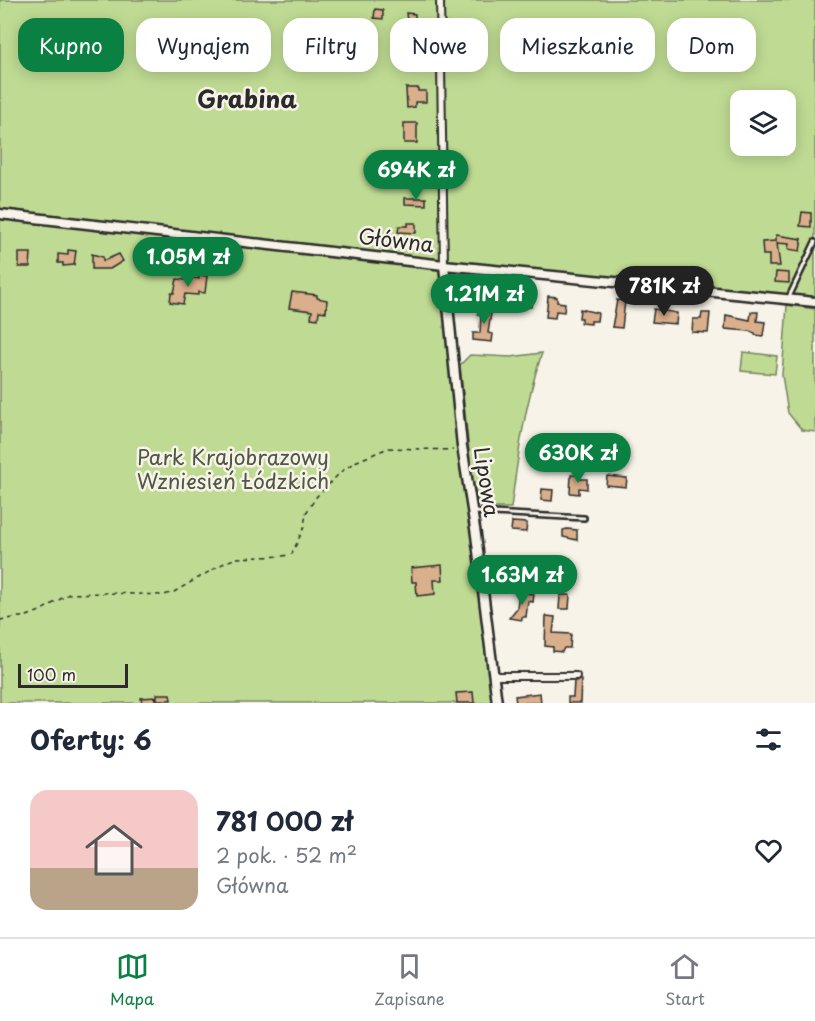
<!DOCTYPE html>
<html lang="pl">
<meta charset="utf-8">
<style>
:root{--surface:#fff;--page:#f2f2f3;--text:#1f2937;--muted:#747a83;--line:#e0e1e3;--accent:#0b8043}
body{margin:0;font-family:"Playpen Sans",sans-serif;background:var(--page);color:var(--text);height:100vh;display:flex;flex-direction:column;font-size:22px;white-space:nowrap}
*{box-sizing:border-box;margin:0}
p{font-size:20px;color:var(--muted)}
.icon{flex:none;width:33px;height:33px;fill:none;stroke:currentColor;stroke-width:2;stroke-linecap:round;stroke-linejoin:round}
.map{position:relative;height:703px;overflow:hidden}
.panel{display:flex;flex-direction:column;background:var(--surface);flex:1}
.panel>*{flex:none}
.guide{position:absolute;left:18px;top:18px;width:780px;height:54px;display:flex;gap:12px}
.tools{position:absolute;left:730px;top:90px;display:grid;gap:12px}
.tools a{display:grid;place-items:center;width:66px;height:66px;border-radius:12px;background:var(--surface);box-shadow:0 3px 15px #0003;font-size:30px}
.scale{position:absolute;left:18px;bottom:15px;width:110px;box-sizing:border-box;padding-left:6px;border:3px solid #2b2b2b;border-top:0;font-size:16px;line-height:21px;white-space:nowrap;color:#2b2b2b;-webkit-text-stroke:4px #f7f3e8;paint-order:stroke}
.price{position:absolute;translate:-50% -51px;padding:0 14px;border-radius:21px;background:var(--accent);color:#fff;font-size:20px;line-height:39px;filter:drop-shadow(0 2px 3px #0008)}
.price::after{content:'';position:absolute;left:50%;top:36px;width:18px;height:14px;margin-left:-9px;background:inherit;clip-path:polygon(0 0,100% 0,50% 100%)}
.price.selected{background:#222;color:#fff}
ul{padding:0;list-style:none}
li{display:flex;align-items:center;gap:18px;height:150px;padding:0 30px}
li+li{border-top:2px solid var(--line)}
li span{display:grid;place-items:center;flex:none;width:168px;height:120px;border-radius:18px;color:#555}
li>.icon{margin-inline-start:auto}
span .icon{width:72px;height:72px;fill:#fffc;stroke-width:1}
li b{font-size:26px}
h2{display:flex;justify-content:space-between;align-items:center;height:72px;padding:0 30px;font-size:26px}
.chip{padding:0 21px;border-radius:18px;background:var(--surface);box-shadow:0 3px 15px #0003;font-size:21px;line-height:54px}
.chip.selected{background:var(--accent);color:#fff}
.menu{display:flex;justify-content:space-around;align-items:center;height:84px;border-top:2px solid var(--line);background:var(--surface);font-size:16px;color:var(--muted)}
.menu a{display:grid;justify-items:center;gap:3px}
.menu .selected{color:var(--accent)}
.map>svg:first-child{display:block}
.green{fill:#bfdb93;stroke:#75835f;stroke-width:1.5;fill-rule:evenodd}
.building{fill:#daaf8b;stroke:#2b2b2b;stroke-width:1.5}
.lines{fill:none;stroke-linecap:round;stroke-linejoin:round}
.lane-casing{stroke:#2b2b2b;stroke-width:8}
.street-casing{stroke:#2b2b2b;stroke-width:10}
.secondary-casing{stroke:#2b2b2b;stroke-width:13}
.path{stroke:#2b2b2b;stroke-width:1.5;stroke-dasharray:4.5 4.5;stroke-linecap:butt}
.lane{stroke:#f7f3e8;stroke-width:3}
.street{stroke:#f7f3e8;stroke-width:6}
.secondary{stroke:#f7f3e8;stroke-width:8}
.labels{text-anchor:middle;stroke-width:5;stroke-linejoin:round;paint-order:stroke}
.street-label{font-size:21px;fill:#2b2b2b;stroke:#f7f3e8}
.park-label{font-size:21px;fill:#505745;stroke:#f7f3e8}
.quarter-label{font-size:24px;font-weight:bold;fill:#2b2b2b;stroke:#f7f3e8}
</style>
<div class="map">
<svg width="815" height="703" viewBox="0 0 815 703">
<rect width="100%" height="100%" fill="#f7f3e8"/>
<filter id="ink" filterUnits="userSpaceOnUse"><feTurbulence type="fractalNoise" baseFrequency=".0167" numOctaves="2"/><feDisplacementMap in="SourceGraphic" scale="12" xChannelSelector="R" yChannelSelector="G"/><feConvolveMatrix kernelMatrix="1 2 1 2 8 2 1 2 1" color-interpolation-filters="sRGB"/></filter>
<g filter="url(#ink)">
<g class="green">
<path d="M0,0H815V306L443,266L497,703H0ZM741,100H786V146H741Z"/>
<polygon points="787,305 815,309 815,432 802,430 788,413 782,375"/>
<polygon points="743,352 777,356 775,374 741,371"/>
<path d="M542,353C525,403 518,455 511,508H481L473,488L460,365L470,355L511,357Z"/>
</g>
<g class="building">
<polygon points="375,9 383,10 383,19 374,18"/>
<polygon points="406,13 415,14 415,20 418,20 417,30 408,29"/>
<polygon points="406,88 418,88 418,91 426,91 426,102 415,102 415,107 407,108"/>
<rect x="404" y="123" width="13" height="20"/>
<polygon points="405,154 428,154 428,163 418,163 418,166 405,166"/>
<polygon points="405,198 426,198 426,205 405,204"/>
<polygon points="802,212 811,213 811,227 800,226"/>
<polygon points="408,223 416,223 416,233 398,232 399,226 408,226"/>
<polygon points="776,235 802,239 800,251 788,249 789,244 777,243 780,266 769,266 769,255 763,255 762,242 776,241"/>
<polygon points="68,250 76,251 74,265 63,266 63,263 58,263 58,254 68,255"/>
<polygon points="19,253 31,253 30,267 19,267"/>
<polygon points="92,254 103,257 103,261 119,254 123,261 110,269 92,269"/>
<polygon points="776,272 789,273 789,283 775,282"/>
<polygon points="199,275 207,276 205,293 198,292 198,295 185,294 183,304 170,302 171,293 174,293 177,279 186,280 186,277 199,279"/>
<polygon points="521,291 533,295 531,307 514,306 514,304 506,303 507,292 516,293 521,293"/>
<polygon points="292,292 317,295 317,298 327,300 326,312 319,311 318,319 311,318 312,311 289,308"/>
<polygon points="548,296 557,297 557,302 565,303 564,312 556,311 555,318 546,317"/>
<polygon points="617,300 625,301 622,328 612,327"/>
<polygon points="478,306 492,307 488,333 493,334 492,342 473,340 473,333 480,333 481,314 478,314"/>
<polygon points="580,309 598,313 597,321 591,321 591,324 581,323 582,318 579,318"/>
<polygon points="654,309 677,313 676,324 652,322"/>
<polygon points="751,312 758,312 757,321 765,322 763,336 755,335 755,333 749,331 725,329 726,315 750,320"/>
<polygon points="702,313 710,313 708,333 692,332 693,319 701,319"/>
<polygon points="571,475 580,475 580,479 587,479 587,489 579,488 579,494 570,493"/>
<polygon points="607,476 627,478 626,487 606,485"/>
<polygon points="542,489 553,490 552,501 541,500"/>
<polygon points="512,522 527,523 526,532 511,531"/>
<polygon points="567,529 577,530 577,540 563,537 563,530"/>
<polygon points="533,564 543,565 541,584 531,583"/>
<polygon points="442,565 443,580 434,580 435,594 417,596 416,582 412,582 411,568"/>
<polygon points="519,592 534,594 533,602 528,601 526,617 522,617 522,620 509,618 517,608"/>
<polygon points="560,595 570,595 569,609 559,609"/>
<polygon points="546,616 555,617 553,633 571,634 570,648 564,648 562,652 553,651 553,647 545,646"/>
<polygon points="581,680 580,703 568,703 568,697 573,697 574,681"/>
<polygon points="473,692 474,703 457,703 456,693"/>
<polygon points="540,693 541,703 516,703 515,696"/>
<polygon points="157,694 170,694 171,700 157,700"/>
<polygon points="156,697 156,703 142,703 141,698"/>
</g>
<g class="lines">
<g class="lane-casing">
<g id="lane">
<polyline points="789,297 815,242"/>
<polyline points="474,512 584,518"/>
</g>
</g>
<g class="street-casing">
<g id="street">
<polyline points="440,0 444,265"/>
<polyline points="494,676 576,676"/>
</g>
</g>
<g class="secondary-casing">
<g id="secondary">
<polyline points="0,214 444,265 815,302"/>
<polyline points="444,265 462,446 476,535 497,703"/>
</g>
</g>
<polyline class="path" points="0,620 27,616 40,611 69,594 107,593 164,595 174,592 226,562 237,558 283,556 292,554 304,527 306,513 317,496 342,471 355,462 388,448 453,450"/>
<use href="#lane" class="lane"/>
<use href="#street" class="street"/>
<use href="#secondary" class="secondary"/>
</g>
</g>
<g class="labels">
<g class="street-label">
<text transform="translate(396 241) rotate(7)" y="7">Główna</text>
<text transform="translate(486 482) rotate(81)" y="7">Lipowa</text>
</g>
<g class="park-label">
<text x="233" y="465">Park Krajobrazowy<tspan x="233" dy="24">Wzniesień Łódzkich</tspan></text>
</g>
<g class="quarter-label">
<text x="247" y="108">Grabina</text>
</g>
</g>
</svg>
<div class="tools">
<a><svg class="icon" aria-label="layers" viewBox="0 0 24 24"><path d="M12 4l9 5-9 5-9-5zM3 14l9 5 9-5"/></svg></a>
</div>
<div class="scale">100 m</div>
<b class="price" style="left:416px;top:201px">694K zł</b>
<b class="price" style="left:188px;top:288px">1.05M zł</b>
<b class="price selected" style="left:664px;top:317px">781K zł</b>
<b class="price" style="left:484px;top:325px">1.21M zł</b>
<b class="price" style="left:578px;top:484px">630K zł</b>
<b class="price" style="left:522px;top:606px">1.63M zł</b>
<div class="guide">
<a class="chip selected">Kupno</a>
<a class="chip">Wynajem</a>
<a class="chip">Filtry</a>
<a class="chip">Nowe</a>
<a class="chip">Mieszkanie</a>
<a class="chip">Dom</a>
</div>
</div>
<section class="panel">
<h2>Oferty: 6<svg class="icon" aria-label="filters" viewBox="0 0 24 24"><path d="M4 7h16M4 17h16"/><circle cx="9" cy="7" r="2"/><circle cx="15" cy="17" r="2"/></svg></h2>
<ul>
<li><span style="background:linear-gradient(#f6c9c9 65%,#b9a48a 0)"><svg class="icon" aria-label="home" viewBox="0 0 24 24"><path d="M3 11l9-7 9 7M6 9v11h12V9"/></svg></span><div><b>781 000 zł</b><p>2 pok. · 52 m²</p><p>Główna</p></div><svg class="icon" aria-label="heart" viewBox="0 0 24 24"><path d="M12 20l-8-8c-3-5 5-10 8-4 3-6 11-1 8 4z"/></svg></li>
</ul>
</section>
<nav class="menu">
<a class="selected"><svg class="icon" aria-label="map" viewBox="0 0 24 24"><path d="M3 6l6-2 6 2 6-2v14l-6 2-6-2-6 2zM9 4v14M15 6v14"/></svg>Mapa</a>
<a><svg class="icon" aria-label="saved" viewBox="0 0 24 24"><path d="M7 4h10v16l-5-4-5 4z"/></svg>Zapisane</a>
<a><svg class="icon" aria-label="home" viewBox="0 0 24 24"><path d="M3 11l9-7 9 7M6 9v11h12V9"/></svg>Start</a>
</nav>
